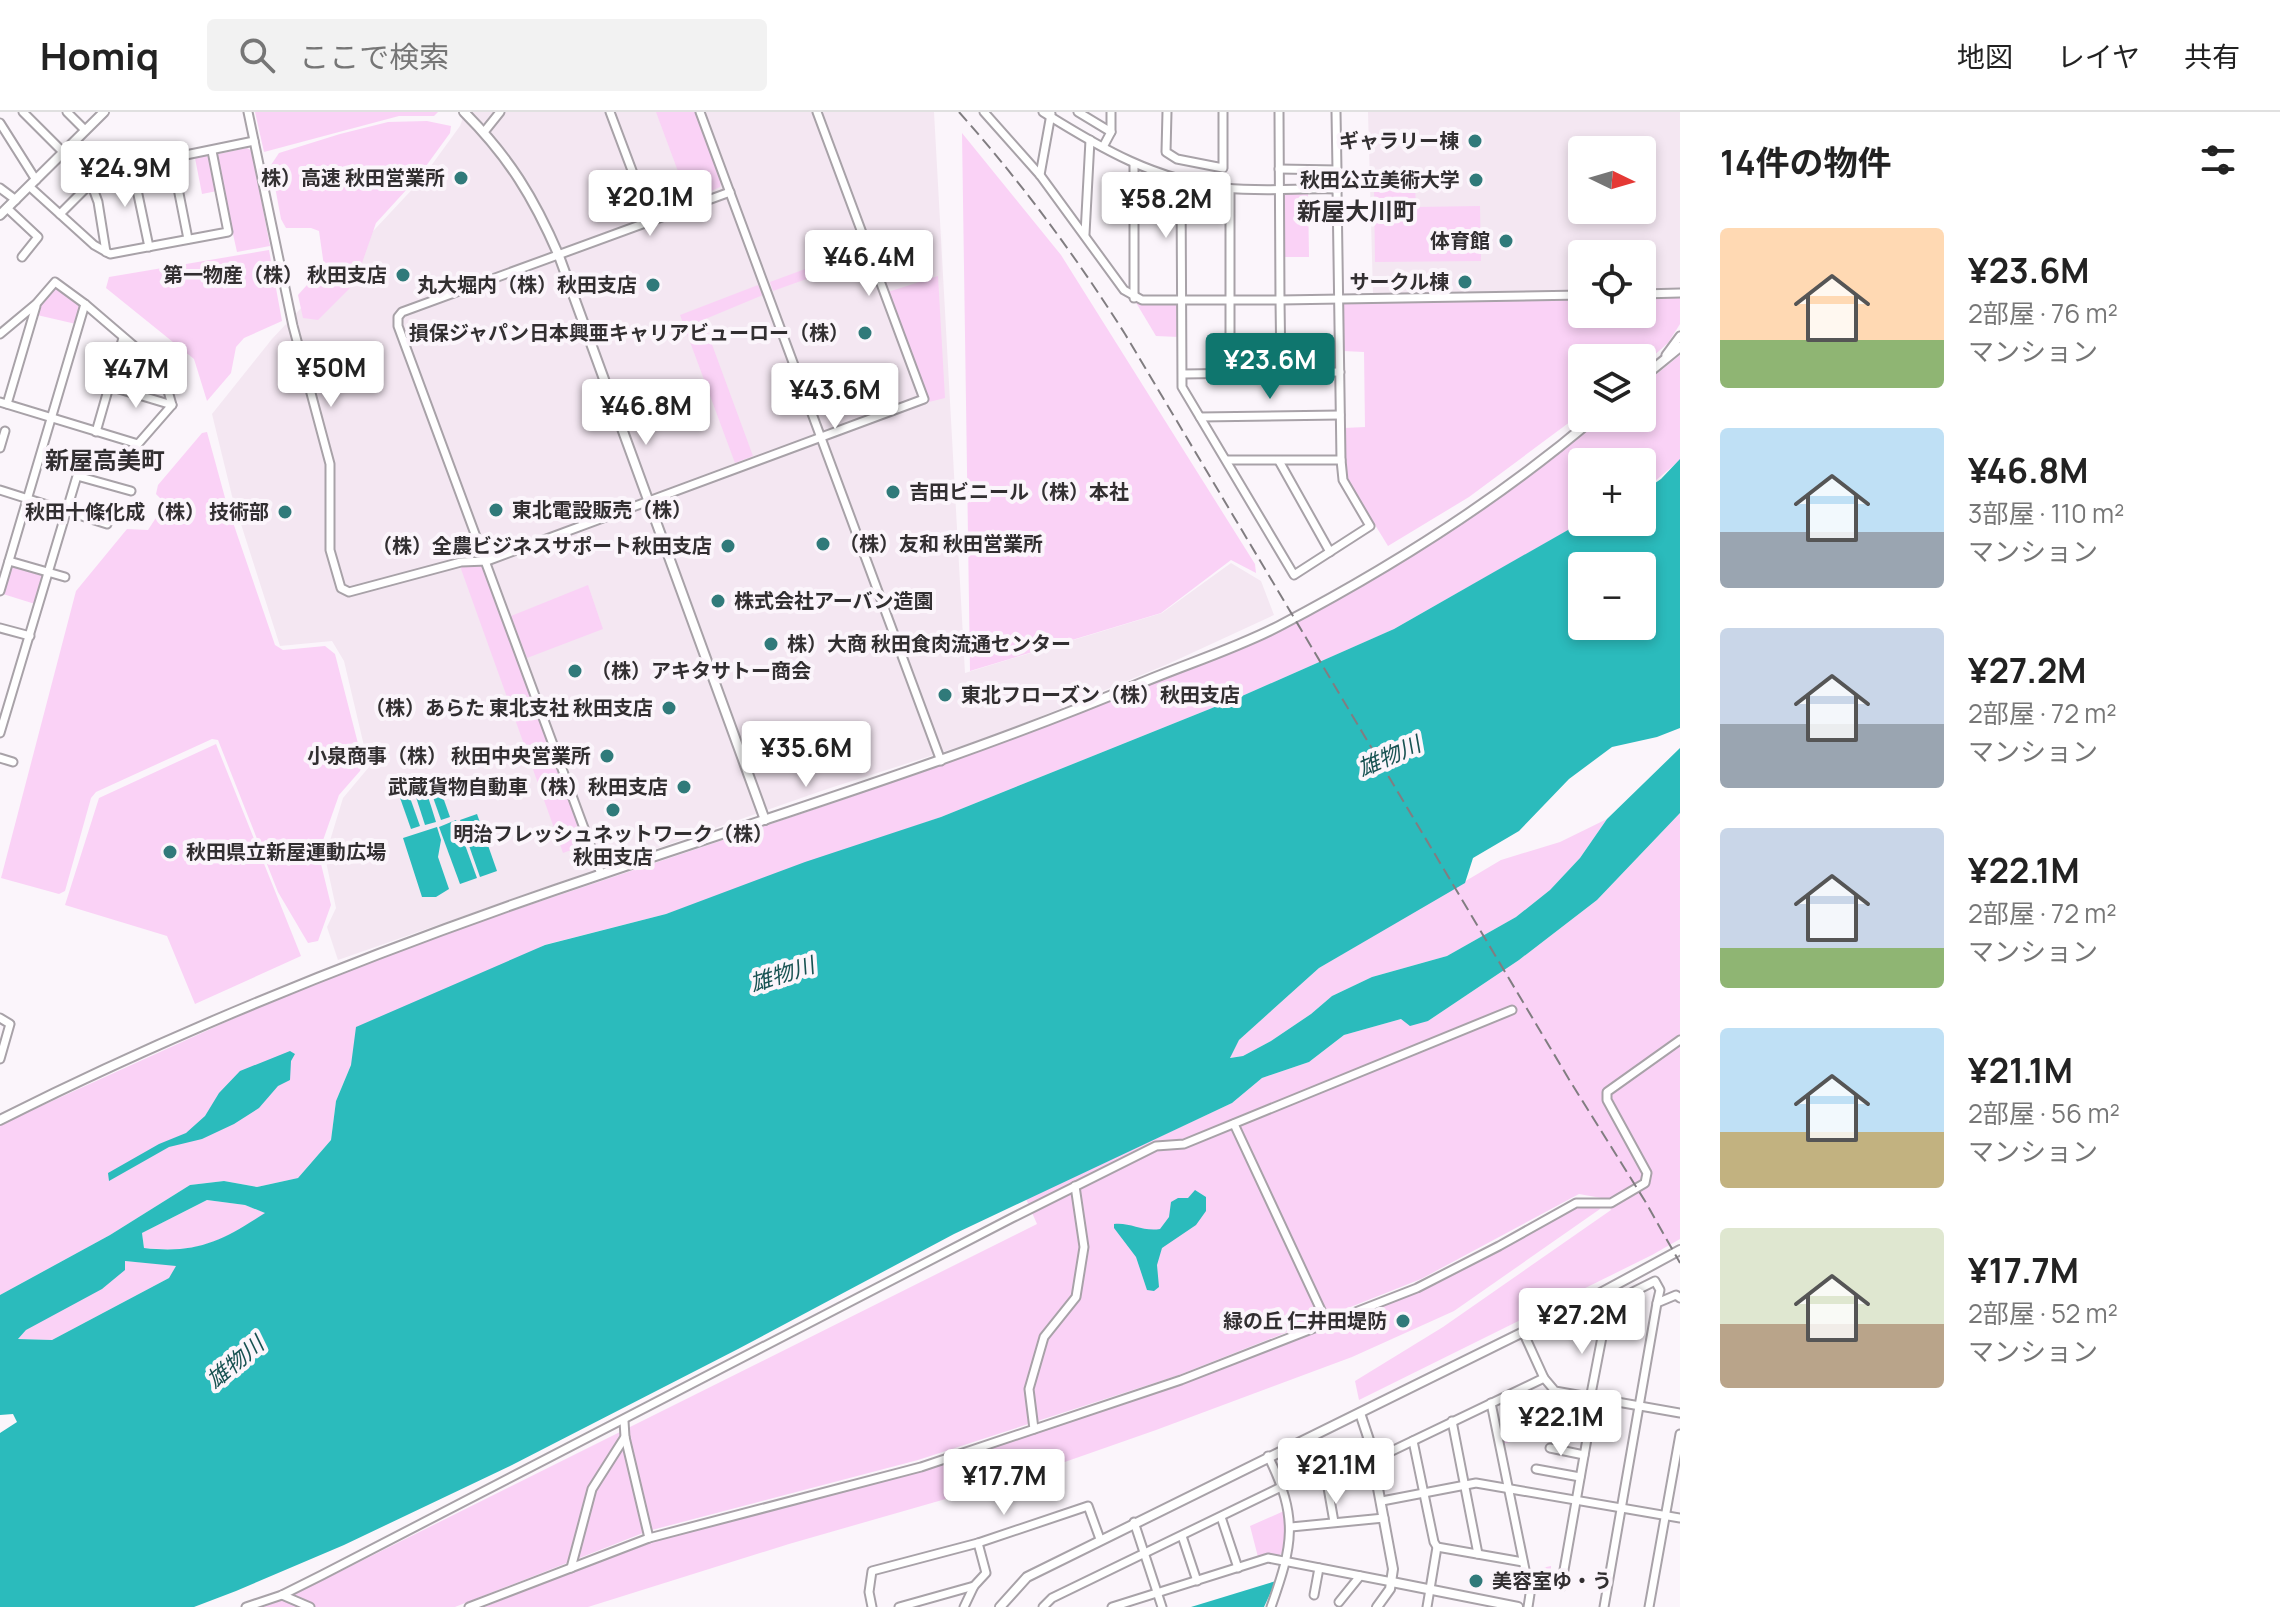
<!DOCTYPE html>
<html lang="ja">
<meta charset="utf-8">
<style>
:root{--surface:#fff;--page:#f2f2f2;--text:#222;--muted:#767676;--line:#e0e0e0;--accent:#0f766e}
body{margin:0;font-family:Manrope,"Noto Sans JP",sans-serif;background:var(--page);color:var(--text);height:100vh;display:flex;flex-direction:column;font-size:30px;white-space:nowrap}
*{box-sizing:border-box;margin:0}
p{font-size:26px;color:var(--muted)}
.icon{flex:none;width:44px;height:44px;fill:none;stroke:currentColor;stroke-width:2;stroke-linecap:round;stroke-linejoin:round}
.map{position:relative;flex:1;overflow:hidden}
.details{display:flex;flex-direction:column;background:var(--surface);width:600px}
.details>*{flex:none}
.needle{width:52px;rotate:95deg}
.controls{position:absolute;left:1568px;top:24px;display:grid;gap:16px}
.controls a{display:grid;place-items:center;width:88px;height:88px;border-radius:8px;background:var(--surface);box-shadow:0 4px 12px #0003;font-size:40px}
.price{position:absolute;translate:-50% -68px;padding:0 18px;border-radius:8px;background:#fff;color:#222;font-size:26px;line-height:52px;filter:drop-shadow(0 2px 4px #0008)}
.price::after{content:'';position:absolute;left:50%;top:48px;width:24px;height:18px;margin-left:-12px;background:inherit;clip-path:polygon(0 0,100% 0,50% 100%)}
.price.active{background:var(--accent);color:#fff}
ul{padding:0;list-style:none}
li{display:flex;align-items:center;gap:24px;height:200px;padding:0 40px}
li span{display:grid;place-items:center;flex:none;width:224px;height:160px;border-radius:8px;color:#555}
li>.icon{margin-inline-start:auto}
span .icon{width:96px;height:96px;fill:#fffc;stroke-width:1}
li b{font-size:34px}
h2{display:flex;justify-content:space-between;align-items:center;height:96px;padding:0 40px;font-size:34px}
header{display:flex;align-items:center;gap:48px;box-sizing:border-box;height:112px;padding:0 40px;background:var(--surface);border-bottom:2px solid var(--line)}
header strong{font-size:38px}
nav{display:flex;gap:44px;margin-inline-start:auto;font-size:28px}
.search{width:560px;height:72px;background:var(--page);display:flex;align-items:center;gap:20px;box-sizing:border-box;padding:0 28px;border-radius:8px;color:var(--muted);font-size:30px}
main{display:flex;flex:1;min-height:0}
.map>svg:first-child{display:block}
.built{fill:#f4e7f2;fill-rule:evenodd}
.green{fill:#fad2f6}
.water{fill:#2bbbbc;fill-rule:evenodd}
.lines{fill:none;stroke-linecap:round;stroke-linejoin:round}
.minor-casing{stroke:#a8a2a8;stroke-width:11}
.tertiary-casing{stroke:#a8a2a8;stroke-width:12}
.minor{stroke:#fff;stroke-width:7}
.tertiary{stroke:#fff;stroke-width:8}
.rail{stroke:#817d81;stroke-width:2;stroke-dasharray:12 6;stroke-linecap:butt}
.poi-dot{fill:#307a7a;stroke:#fbf5fb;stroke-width:3}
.labels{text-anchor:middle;stroke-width:8;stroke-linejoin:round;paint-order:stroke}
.poi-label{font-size:20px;font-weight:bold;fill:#322f31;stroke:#fbf5fb;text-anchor:end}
.water-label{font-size:22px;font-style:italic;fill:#185252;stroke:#fbf5fb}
.quarter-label{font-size:24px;font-weight:bold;fill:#322f31;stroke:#fbf5fb}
</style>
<header>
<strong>Homiq</strong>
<div class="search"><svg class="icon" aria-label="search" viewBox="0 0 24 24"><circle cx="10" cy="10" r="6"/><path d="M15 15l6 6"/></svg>ここで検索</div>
<nav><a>地図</a><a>レイヤ</a><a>共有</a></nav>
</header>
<main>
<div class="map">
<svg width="1680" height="1495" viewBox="0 0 1680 1495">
<rect width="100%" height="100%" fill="#fbf5fb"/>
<g class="built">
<polygon points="465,0 934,0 965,561 1162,501 1231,451 1261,469 1274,503 1168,552 996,623 827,677 338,848 327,815 336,796 325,745 343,686 369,655 344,549 332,529 280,534 232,384 212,302 272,227 420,69 460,14"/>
<path d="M1368,0H1680V178L1642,179V142H1582V179L1373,182ZM1582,38H1642V98H1582Z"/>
</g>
<g class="green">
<polygon points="255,0 438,0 434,4 399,4 264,40"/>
<polygon points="656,0 695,0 721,70 720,75 689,89"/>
<polygon points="427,9 451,14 450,21 418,65 376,111 355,171 318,208 303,206 298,183 324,154 319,119 311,116 286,116 281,107 271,53 279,41 340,22 388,10"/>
<polygon points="962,21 1061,143 1255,452 1256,461 1231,448 1161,501 970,559"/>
<polygon points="247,36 252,39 270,134 237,140 216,46 218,42"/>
<polygon points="207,44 210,47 217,79 202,82 195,46"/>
<polygon points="1374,74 1415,74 1416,95 1480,94 1481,149 1375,150"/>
<polygon points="1308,80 1309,145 1284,145 1283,81"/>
<polygon points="862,136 865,146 773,179 770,170"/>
<polygon points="269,138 282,209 244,226 236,235 231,261 207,289 194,247 106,176 109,165"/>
<polygon points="938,164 945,286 929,290 888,180"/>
<polygon points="758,173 763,183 703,208 753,344 735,351 680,203"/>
<polygon points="54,175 81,195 76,212 37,203 42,191"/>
<polygon points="1642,185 1680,185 1680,212 1668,231 1642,254 1642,246 1582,246 1582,301 1469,385 1388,434 1345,364 1344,316 1365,315 1364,240 1343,239 1344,190 1582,186 1582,202 1642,202"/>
<polygon points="1135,189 1177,190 1179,225 1156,224"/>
<polygon points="1680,243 1680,348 1642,380 1642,350 1582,350 1583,410 1392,518 1242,584 941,705 666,802 544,833 351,953 336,989 331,1028 298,1066 257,1075 224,1069 190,1073 110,1123 0,1183 0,1014 6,1010 283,884 473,812 842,688 1040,616 1281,516 1527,363 1602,306 1642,306 1642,274"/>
<polygon points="207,320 227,393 275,533 283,538 325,534 335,542 363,651 360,659 339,683 321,734 321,752 331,793 318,829 308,831 278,780 218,628 212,627 96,680 91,686 65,779 59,782 1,766 76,479 127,417 148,418 163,395 162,388 156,382 158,373 202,321"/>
<polygon points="482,451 585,733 563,741 461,457 461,452"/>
<polygon points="11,454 44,464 35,492 3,482"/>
<polygon points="588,473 603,517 527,546 511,504"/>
<polygon points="216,632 301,844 195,892 167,824 65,793 99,686"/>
<polygon points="1680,701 1680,1127 1652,1143 1359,1288 1355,1269 1443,1215 1611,1098 1607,1087 1579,1082 1421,1167 1179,1263 918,1348 648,1419 455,1495 262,1495 297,1481 1037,1112 1026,1087 1232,991 1262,966 1309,950 1344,923 1401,907 1428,909 1519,848 1597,788"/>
<polygon points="1607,707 1580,746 1550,778 1516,805 1447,844 1372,865 1332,884 1311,902 1271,929 1243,944 1229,946 1239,928 1319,856 1501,748 1560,730"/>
<path d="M207,1088L245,1093L266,1101C219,1130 201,1141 144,1136L142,1121Z"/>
<polygon points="1580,1093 1601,1094 1600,1097 1454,1199 1352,1245 1156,1318 1022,1365 789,1432 588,1495 484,1495 650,1428 923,1357 1170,1275 1415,1179"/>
<polygon points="124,1149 177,1153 169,1166 52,1228 18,1227 26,1218"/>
<polygon points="1539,1301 1532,1325 1502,1332 1500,1319"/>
<polygon points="1284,1399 1285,1422 1282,1441 1278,1444 1268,1442 1258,1445 1250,1414"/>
<polygon points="1551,1454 1551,1462 1560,1463 1559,1473 1531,1471 1528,1459"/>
</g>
<g class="water">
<path d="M1680,347V616L1657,625L1612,635L1569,667L1519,719L1473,746L1465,771L1319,856L1239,928L1230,946L1243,944L1271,929L1311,902L1332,884L1372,865L1447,844L1516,805L1550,778L1580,746L1607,707L1680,636V701L1597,788L1519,848L1428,909L1410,914L1401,907L1344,923L1309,950L1262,966L1232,991L954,1122L738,1237L512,1353L344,1433L236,1479L194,1495H0V1321L17,1310L13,1302L0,1303V1183L110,1123L190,1073L224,1069L257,1075L298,1066L331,1028L336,989L351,953L356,915L545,833L666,802L805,750L941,705L1242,584L1394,517L1582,410H1642V380L1661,367ZM1582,454H1642V514H1582ZM207,1088L245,1093L265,1101C222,1129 197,1142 144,1136L142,1121ZM125,1149L176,1154L169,1166L52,1228L18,1227L26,1218L102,1177L125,1158Z"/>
<polygon points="438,671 450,705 441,708 429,674"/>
<polygon points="425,675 436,710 425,713 414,679"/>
<polygon points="408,680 420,714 411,717 399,683"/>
<polygon points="477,702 497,759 480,765 460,708"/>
<polygon points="456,708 477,766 460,772 439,715"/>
<polygon points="437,715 441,728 438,745 449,777 436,785 422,785 403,726"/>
<polygon points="290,939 295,942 291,949 290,968 278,974 259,996 234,1012 202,1027 169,1035 109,1069 108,1061 159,1032 186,1021 205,1004 219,981 240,959"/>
<path d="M1195,1078L1206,1085V1099L1196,1113L1162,1136L1157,1153L1159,1175L1154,1179L1147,1178L1136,1145L1114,1116V1112C1130,1110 1143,1120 1160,1117L1169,1105L1171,1090L1178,1086H1188Z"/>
<polygon points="1276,1469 1264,1495 1191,1495"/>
</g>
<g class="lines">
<g class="minor-casing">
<g id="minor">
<polyline points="23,0 63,40"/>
<polyline points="67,0 85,18"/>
<polyline points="248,0 293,214 330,352 330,438 341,476 349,480 461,450 487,449 924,287 817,0"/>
<polyline points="610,0 651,109"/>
<polyline points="700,0 941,649"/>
<polyline points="984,0 1040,63 1124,178 1142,188 1280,188 1281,261"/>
<path d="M1043,0C1102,37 1155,68 1225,76C1262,80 1301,76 1337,77"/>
<polyline points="1078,0 1111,20"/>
<polyline points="1167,0 1166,40 1177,47 1223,56 1223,0"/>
<polyline points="1279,0 1280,188 1582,183"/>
<polyline points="0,11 36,68"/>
<polyline points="484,20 500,0"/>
<polyline points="1103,35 1111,20 1111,0"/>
<polyline points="172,46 188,127"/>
<polyline points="132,54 149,135"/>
<polyline points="1279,57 1337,58"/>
<polyline points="1040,63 1051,2"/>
<polyline points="1181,68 1182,275 1294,463 1370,414 1343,368 1341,348 1337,77 1333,67 1337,58 1336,0"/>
<polyline points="91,71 98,90 106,140"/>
<polyline points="30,75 94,133 110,142 228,120 212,39"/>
<polyline points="0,76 16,88"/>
<polyline points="1230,77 1230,262"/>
<polyline points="7,96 38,125 22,145"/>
<polyline points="60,102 91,71 132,54 254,29"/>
<polyline points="1085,122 1090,28"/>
<polyline points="1642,182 1680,181"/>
<polyline points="1134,186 1134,53"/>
<polyline points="0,222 36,192 55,170 85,192 162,258 172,293 138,332 0,290"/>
<polyline points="1666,243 1680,224"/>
<polyline points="1183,262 1340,260"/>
<polyline points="109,274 172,293"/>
<polyline points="7,292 36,194"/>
<polyline points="1200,305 1340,303"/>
<polyline points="96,320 123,226"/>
<polyline points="0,336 5,319"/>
<polyline points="1227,348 1341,348"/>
<polyline points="1279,349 1330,440"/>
<polyline points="0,378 107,412"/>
<polyline points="9,449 65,465"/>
<polyline points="0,479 85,192"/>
<polyline points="0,516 30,524"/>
<polyline points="0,621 77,364 131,379"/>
<polyline points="0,646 13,650"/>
<polyline points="601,762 398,214 398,205 402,200 730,80"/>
<polyline points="0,906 10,912 0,947"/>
<polyline points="1234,1012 1327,1211"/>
<polyline points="1583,1191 1587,1199 1593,1200 1655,1169 1660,1178 1657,1191"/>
<polyline points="1523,1220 1544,1266 1555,1279 1680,1301"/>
<polyline points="1590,1287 1602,1225 1608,1220"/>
<polyline points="1491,1291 1530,1482 1528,1495"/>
<polyline points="1564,1306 1568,1282"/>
<polyline points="1452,1309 1478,1442"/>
<polyline points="1034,1317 1029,1277 1044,1225 1076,1185 1084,1135 1075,1074"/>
<polyline points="625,1325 649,1426"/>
<polyline points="1413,1329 1434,1430 1437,1435 1427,1495"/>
<polyline points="1550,1336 1584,1343"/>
<path d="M1268,1344C1299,1406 1293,1433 1271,1495"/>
<polyline points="1373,1348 1544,1266"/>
<polyline points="1324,1353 1334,1410"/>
<polyline points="1536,1357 1580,1365"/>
<polyline points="1382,1389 1476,1371 1680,1406"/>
<polyline points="1221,1405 1238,1456"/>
<polyline points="1134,1410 1162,1495"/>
<polyline points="1291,1415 1384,1406"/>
<polyline points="1182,1424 1197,1469"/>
<polyline points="1437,1435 1523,1450"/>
<polyline points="571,1456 592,1377 625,1325 624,1309"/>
<polyline points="1561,1475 1594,1287"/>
<polyline points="282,1483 310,1495"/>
<polyline points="1314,1483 1319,1456"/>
<polyline points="1339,1490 1360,1464"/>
<polyline points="246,1495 282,1483 322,1463 1012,1106 1156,1034 1184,1032 1512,898"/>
<polyline points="469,1495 649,1426 921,1355 1181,1268 1417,1176 1499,1134 1576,1091 1611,1091 1645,1071 1647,1061 1607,988 1607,980 1680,928"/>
<polyline points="872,1495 869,1480 872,1459 978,1431 1088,1394 1100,1427"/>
<polyline points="899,1495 974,1474"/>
<polyline points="964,1495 974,1474 986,1461 978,1431"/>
<polyline points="1043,1495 1052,1486 1283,1374 1369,1328"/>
<polyline points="1112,1495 1268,1446 1392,1470"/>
<polyline points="1604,1495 1657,1191 1676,1183 1680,1186"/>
<polyline points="1649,1495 1680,1322"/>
</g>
</g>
<g class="tertiary-casing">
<g id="tertiary">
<path d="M464,0C509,45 534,86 559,144L765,708"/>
<polyline points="0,103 104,0"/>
<polyline points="1642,266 1680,235"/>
<path d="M0,1008C194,910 396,831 602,762C782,701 965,645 1141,571C1186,552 1235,537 1279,514C1390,456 1499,387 1594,306"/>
<polyline points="1360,1301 1369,1328 1393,1457 1390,1477 1377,1495"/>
<polyline points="1392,1470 1518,1495"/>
<polyline points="1000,1495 1027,1465 1582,1191 1680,1138"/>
</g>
</g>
<use href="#minor" class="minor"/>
<use href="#tertiary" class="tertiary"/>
<path class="rail" d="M959,0C1021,70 1075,143 1125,222L1570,969L1645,1089L1680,1151"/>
</g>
<g class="poi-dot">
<circle cx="1475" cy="29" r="8"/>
<circle cx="461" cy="66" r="8"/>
<circle cx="1476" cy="68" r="8"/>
<circle cx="1506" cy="129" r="8"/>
<circle cx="403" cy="163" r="8"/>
<circle cx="1465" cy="170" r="8"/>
<circle cx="653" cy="173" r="8"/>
<circle cx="865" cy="221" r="8"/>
<circle cx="893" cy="380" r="8"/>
<circle cx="496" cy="398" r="8"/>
<circle cx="285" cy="400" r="8"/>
<circle cx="823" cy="432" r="8"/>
<circle cx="728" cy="434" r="8"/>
<circle cx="718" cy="489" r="8"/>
<circle cx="771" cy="532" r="8"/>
<circle cx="575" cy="559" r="8"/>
<circle cx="945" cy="583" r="8"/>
<circle cx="669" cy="596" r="8"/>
<circle cx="607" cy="644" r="8"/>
<circle cx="684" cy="675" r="8"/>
<circle cx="613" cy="698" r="8"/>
<circle cx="170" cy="740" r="8"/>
<circle cx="1403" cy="1209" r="8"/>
<circle cx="1476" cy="1469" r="8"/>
</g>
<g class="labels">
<g class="poi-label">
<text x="1459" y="36">ギャラリー棟</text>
<text x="445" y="73">株）高速 秋田営業所</text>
<text x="1460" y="75">秋田公立美術大学</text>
<text x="1490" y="136">体育館</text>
<text x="387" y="170">第一物産（株） 秋田支店</text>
<text x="1449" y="177">サークル棟</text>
<text x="637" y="180">丸大堀内（株）秋田支店</text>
<text x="849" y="228">損保ジャパン日本興亜キャリアビューロー（株）</text>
<text x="909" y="387" text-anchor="start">吉田ビニール（株）本社</text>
<text x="512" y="405" text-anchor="start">東北電設販売（株）</text>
<text x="269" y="407">秋田十條化成（株） 技術部</text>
<text x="839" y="439" text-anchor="start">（株）友和 秋田営業所</text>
<text x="712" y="441">（株）全農ビジネスサポート秋田支店</text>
<text x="734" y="496" text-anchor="start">株式会社アーバン造園</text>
<text x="787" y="539" text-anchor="start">株）大商 秋田食肉流通センター</text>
<text x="591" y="566" text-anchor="start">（株）アキタサトー商会</text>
<text x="961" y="590" text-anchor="start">東北フローズン（株）秋田支店</text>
<text x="653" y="603">（株）あらた 東北支社 秋田支店</text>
<text x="591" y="651">小泉商事（株） 秋田中央営業所</text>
<text x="668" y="682">武蔵貨物自動車（株）秋田支店</text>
<text x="613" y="729" text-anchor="middle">明治フレッシュネットワーク（株）<tspan x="613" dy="23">秋田支店</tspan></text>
<text x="186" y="747" text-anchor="start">秋田県立新屋運動広場</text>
<text x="1387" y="1216">緑の丘 仁井田堤防</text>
<text x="1492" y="1476" text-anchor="start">美容室ゆ・う</text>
</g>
<g class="water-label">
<text transform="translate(1389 644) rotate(-24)" y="8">雄物川</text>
<text transform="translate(782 862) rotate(-18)" y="8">雄物川</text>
<text transform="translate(235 1250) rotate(-40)" y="8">雄物川</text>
</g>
<g class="quarter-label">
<text x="1357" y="108">新屋大川町</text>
<text x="105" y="357">新屋高美町</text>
</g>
</g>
</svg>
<div class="controls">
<a><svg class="needle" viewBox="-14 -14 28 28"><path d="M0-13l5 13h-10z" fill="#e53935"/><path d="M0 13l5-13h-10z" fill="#767676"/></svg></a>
<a><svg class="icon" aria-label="locate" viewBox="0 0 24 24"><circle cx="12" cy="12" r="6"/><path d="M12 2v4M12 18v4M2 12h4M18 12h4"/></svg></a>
<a><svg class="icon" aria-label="layers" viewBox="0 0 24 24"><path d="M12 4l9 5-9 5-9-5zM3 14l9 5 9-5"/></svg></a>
<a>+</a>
<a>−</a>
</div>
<b class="price" style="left:125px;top:97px">¥24.9M</b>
<b class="price" style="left:650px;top:126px">¥20.1M</b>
<b class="price" style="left:1166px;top:128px">¥58.2M</b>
<b class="price" style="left:869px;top:186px">¥46.4M</b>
<b class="price active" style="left:1270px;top:289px">¥23.6M</b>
<b class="price" style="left:331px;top:297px">¥50M</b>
<b class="price" style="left:136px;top:298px">¥47M</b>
<b class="price" style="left:835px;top:319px">¥43.6M</b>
<b class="price" style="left:646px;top:335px">¥46.8M</b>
<b class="price" style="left:806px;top:677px">¥35.6M</b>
<b class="price" style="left:1582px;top:1244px">¥27.2M</b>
<b class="price" style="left:1561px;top:1346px">¥22.1M</b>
<b class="price" style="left:1336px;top:1394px">¥21.1M</b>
<b class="price" style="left:1004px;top:1405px">¥17.7M</b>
</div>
<section class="details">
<h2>14件の物件<svg class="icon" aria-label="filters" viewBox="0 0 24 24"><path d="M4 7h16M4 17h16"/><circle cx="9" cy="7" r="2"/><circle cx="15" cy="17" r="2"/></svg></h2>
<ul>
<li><span style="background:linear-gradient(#ffd9b3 70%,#8fb573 0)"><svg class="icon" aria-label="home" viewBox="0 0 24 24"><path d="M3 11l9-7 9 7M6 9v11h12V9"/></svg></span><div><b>¥23.6M</b><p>2部屋 · 76 m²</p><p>マンション</p></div></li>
<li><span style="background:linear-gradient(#bfe0f5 65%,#9aa5b1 0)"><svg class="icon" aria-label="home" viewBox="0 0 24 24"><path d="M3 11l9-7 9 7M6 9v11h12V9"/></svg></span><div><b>¥46.8M</b><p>3部屋 · 110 m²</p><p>マンション</p></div></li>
<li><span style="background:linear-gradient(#c9d6e8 60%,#9aa5b1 0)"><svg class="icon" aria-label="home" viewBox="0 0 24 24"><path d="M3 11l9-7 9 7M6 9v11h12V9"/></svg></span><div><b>¥27.2M</b><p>2部屋 · 72 m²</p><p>マンション</p></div></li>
<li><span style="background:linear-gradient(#c9d6e8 75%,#8fb573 0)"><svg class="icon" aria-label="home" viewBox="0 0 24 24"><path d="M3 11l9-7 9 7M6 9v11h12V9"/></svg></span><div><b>¥22.1M</b><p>2部屋 · 72 m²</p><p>マンション</p></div></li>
<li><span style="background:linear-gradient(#bfe0f5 65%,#c2b280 0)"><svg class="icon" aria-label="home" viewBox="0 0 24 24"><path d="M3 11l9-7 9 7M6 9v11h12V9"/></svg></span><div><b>¥21.1M</b><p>2部屋 · 56 m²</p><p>マンション</p></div></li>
<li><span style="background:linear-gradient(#dfe7d0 60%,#b9a48a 0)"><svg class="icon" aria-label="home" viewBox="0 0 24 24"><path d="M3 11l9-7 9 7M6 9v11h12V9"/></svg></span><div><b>¥17.7M</b><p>2部屋 · 52 m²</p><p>マンション</p></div></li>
</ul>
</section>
</main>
